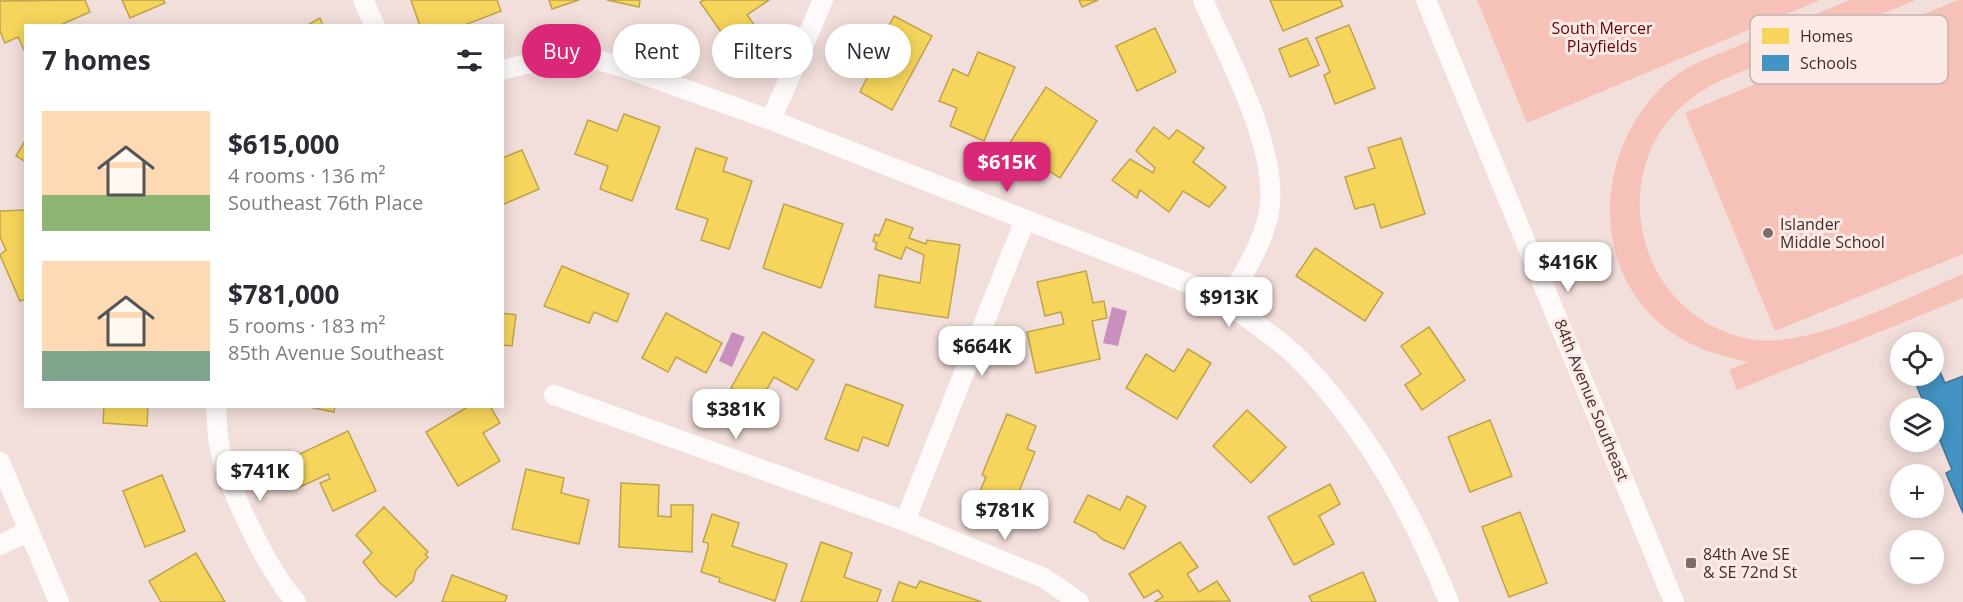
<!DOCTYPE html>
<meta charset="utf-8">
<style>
:root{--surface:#fff;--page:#f2f2f3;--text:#2b2b33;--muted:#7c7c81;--accent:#db2777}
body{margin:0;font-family:"Open Sans",sans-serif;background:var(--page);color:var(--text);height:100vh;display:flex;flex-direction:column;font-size:22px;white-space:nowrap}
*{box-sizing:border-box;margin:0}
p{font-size:20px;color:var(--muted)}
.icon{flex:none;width:33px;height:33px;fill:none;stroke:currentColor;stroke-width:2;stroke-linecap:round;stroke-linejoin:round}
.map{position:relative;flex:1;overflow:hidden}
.details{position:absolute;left:24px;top:24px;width:480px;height:384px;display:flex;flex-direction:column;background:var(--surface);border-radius:0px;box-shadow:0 3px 15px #0003}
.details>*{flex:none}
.top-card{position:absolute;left:522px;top:24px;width:570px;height:54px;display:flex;gap:12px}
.buttons{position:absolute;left:1890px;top:332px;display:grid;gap:12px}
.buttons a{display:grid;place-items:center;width:54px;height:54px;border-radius:50%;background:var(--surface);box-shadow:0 3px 15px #0003;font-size:30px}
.price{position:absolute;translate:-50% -51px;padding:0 14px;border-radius:12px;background:#fff;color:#222;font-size:20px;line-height:39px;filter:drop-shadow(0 2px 3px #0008)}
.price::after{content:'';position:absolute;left:50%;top:36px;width:18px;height:14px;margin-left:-9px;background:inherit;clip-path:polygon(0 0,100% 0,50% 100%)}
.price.active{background:var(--accent);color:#fff}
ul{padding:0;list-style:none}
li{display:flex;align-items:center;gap:18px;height:150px;padding:0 18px}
li span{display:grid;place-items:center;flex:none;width:168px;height:120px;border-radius:0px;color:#555}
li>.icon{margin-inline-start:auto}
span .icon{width:72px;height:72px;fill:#fffc;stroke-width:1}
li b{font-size:26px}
h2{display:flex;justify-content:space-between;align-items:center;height:72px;padding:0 18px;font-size:26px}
.chip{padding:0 21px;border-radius:27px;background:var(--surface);box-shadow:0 3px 15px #0003;font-size:21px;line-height:54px}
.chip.active{background:var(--accent);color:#fff}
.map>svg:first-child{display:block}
.green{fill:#f6c2b8}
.water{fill:#ca90bd}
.homes{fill:#f6d55c;stroke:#bfa34d;stroke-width:1.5}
.schools{fill:#4393c3;stroke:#427595;stroke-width:1.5}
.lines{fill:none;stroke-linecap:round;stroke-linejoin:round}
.minor{stroke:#fdfaf9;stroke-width:20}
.poi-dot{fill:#7e6c68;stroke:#fde9e6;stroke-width:2}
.labels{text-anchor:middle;stroke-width:6;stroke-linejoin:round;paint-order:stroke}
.park-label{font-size:16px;fill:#640300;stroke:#fde9e6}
.poi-label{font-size:16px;fill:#402e2b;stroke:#fde9e6;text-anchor:start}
.street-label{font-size:16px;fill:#402e2b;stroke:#fde9e6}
.key{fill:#fde9e6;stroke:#c4b1ae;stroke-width:1.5}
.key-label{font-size:16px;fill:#402e2b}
</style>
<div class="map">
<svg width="1963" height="602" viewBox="0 0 1963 602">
<rect width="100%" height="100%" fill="#f2deda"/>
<g class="green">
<polygon points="1477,0 1820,0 1527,123"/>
<path d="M1850,0H1916C1870,19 1824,38 1778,57C1749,69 1717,79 1692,98C1615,155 1626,276 1707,323C1722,331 1740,339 1758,340C1818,345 1906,298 1963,274V298L1737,390L1729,370L1748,362C1727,357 1706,352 1687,342C1589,289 1588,157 1664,85C1686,64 1717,55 1745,43C1780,29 1815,14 1850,0Z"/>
<polygon points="1958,0 1963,0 1963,254 1775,331 1685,113"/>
</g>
<g class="water">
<polygon points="1112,307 1127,311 1118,346 1103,343"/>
<polygon points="732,332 745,337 732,367 719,361"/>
</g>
<g class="homes">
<polygon points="85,0 90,12 58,26 26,26 26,54 18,37 5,43 0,31 0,1"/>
<polygon points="122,0 163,0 165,3 130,18"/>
<polygon points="411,0 497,0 501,11 462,26 420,26"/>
<polygon points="549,0 579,0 552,9"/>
<polygon points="607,0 640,0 639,7"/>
<polygon points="704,0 769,0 747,15 758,30 733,49 700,2"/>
<polygon points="1079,0 1098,0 1082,7"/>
<polygon points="1270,0 1340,0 1343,6 1283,31"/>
<polygon points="894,16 932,36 892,110 860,92 869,74 864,72"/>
<polygon points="320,18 323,26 306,26"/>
<polygon points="1349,25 1375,88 1335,104 1324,75 1330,72 1316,38"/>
<polygon points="1155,28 1176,72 1137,91 1116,46"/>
<polygon points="1307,38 1319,65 1290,77 1279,49"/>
<polygon points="978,52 1015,67 984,141 950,126 957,108 939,101 953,69 968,76"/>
<polygon points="1046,87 1097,121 1060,178 1009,144"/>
<polygon points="624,114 660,127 632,201 600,189 608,166 575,154 588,120 617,131"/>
<polygon points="1154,127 1169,139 1177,130 1204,148 1193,162 1226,187 1209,207 1183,191 1169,212 1140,190 1137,198 1112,180 1130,159 1153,173 1155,168 1136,151"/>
<polygon points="1401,138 1425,214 1381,228 1374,204 1355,209 1345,177 1375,168 1368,148"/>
<polygon points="26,139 26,162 16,156"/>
<polygon points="696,148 727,158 723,171 752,181 729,249 701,240 708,219 676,209"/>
<polygon points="522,150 539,189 502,205 502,158"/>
<polygon points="784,204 843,224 821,288 763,268"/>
<polygon points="26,210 26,299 20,301 0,255 6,250 0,237 0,211"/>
<polygon points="886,219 913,228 909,238 926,244 927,240 960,245 948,318 875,307 879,275 920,283 924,255 906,247 901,259 875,249 877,243 873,241 875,234 879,236"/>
<polygon points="1315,248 1383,293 1365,321 1296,276"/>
<polygon points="562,266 629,294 617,322 594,312 589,323 544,306"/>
<polygon points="1086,271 1093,303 1104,301 1107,318 1092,321 1100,359 1036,373 1027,332 1064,324 1061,312 1045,316 1037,282"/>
<polygon points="502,313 516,315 512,346 502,345"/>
<polygon points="666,313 722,343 706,373 676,357 668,372 642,358"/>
<polygon points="1429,327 1465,380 1422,410 1405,385 1421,374 1401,346"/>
<polygon points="763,332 814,360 797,390 774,377 759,403 731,388"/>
<polygon points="1188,349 1211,363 1177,419 1126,388 1146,354 1174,372"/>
<polygon points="846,384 903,405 888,446 863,437 858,451 825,439"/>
<polygon points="104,406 148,406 147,426 103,423"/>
<polygon points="304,406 335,406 334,412"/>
<polygon points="469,406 490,406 500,423 483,433 500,461 458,486 426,432"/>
<polygon points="1247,410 1286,447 1251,483 1213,446"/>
<polygon points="1007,414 1036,426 1027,449 1035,452 1014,504 980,491 986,477 982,475"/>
<polygon points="1490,420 1512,476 1470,492 1448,437"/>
<polygon points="348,431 376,491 333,511 320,483 330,479 328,474 300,487 287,460"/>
<polygon points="526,469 564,478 561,493 589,500 579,544 512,529"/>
<polygon points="162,475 185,531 145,547 123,491"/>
<polygon points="621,483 659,485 658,516 671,517 671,505 693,505 692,552 619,547"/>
<polygon points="1330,484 1340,504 1319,516 1334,544 1294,565 1268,517"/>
<polygon points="1088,495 1120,510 1127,496 1146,506 1124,549 1102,539 1096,533 1074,522"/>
<polygon points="384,507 428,552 425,554 428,557 416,570 413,581 396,597 380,583 363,562 372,553 356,535"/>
<polygon points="1520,512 1547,583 1509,597 1482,527"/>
<polygon points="712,514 739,523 732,546 787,564 775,601 719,582 720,578 701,572 708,548 708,543 703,542"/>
<polygon points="821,542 852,553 844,577 881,590 877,602 801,602"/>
<polygon points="1180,542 1198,567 1187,574 1199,592 1217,581 1230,601 1154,602 1163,597 1158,590 1144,598 1129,574"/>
<polygon points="196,553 225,602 161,602 149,581"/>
<polygon points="1363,572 1376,602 1312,602 1309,596"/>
<polygon points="452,575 507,596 505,602 442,602"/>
<polygon points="920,581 982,602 892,602 899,582 916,588"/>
</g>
<polygon class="schools" points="1934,358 1945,383 1963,376 1963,513 1946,473 1952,470 1934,426 1934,408 1926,408 1912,375 1934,375"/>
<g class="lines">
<g class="minor">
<polyline points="363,0 375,26"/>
<path d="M1203,0C1228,58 1285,158 1267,221C1259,250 1242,276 1227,303C1252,322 1281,340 1302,362C1369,432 1413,514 1449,602"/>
<polyline points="1426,0 1674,602"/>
<polyline points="502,70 556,57 590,58 620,66 771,120 823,0"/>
<polyline points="771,120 1185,282 1227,303"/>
<polyline points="554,395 905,521 1044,578 1079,602"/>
<path d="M216,406C217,419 217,432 219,444C226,485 268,571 296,602"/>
<polyline points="0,462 59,602"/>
<polyline points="905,521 1025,220"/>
<polyline points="0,545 29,531"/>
</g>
</g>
<g class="poi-dot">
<circle cx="1768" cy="233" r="6"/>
<rect x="1685" y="557" width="12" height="12" rx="3"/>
</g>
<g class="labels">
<g class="park-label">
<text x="1602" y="34">South Mercer<tspan x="1602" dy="18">Playfields</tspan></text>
</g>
<g class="poi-label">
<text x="1780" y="230">Islander<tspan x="1780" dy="18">Middle School</tspan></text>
<text x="1703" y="560">84th Ave SE<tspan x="1703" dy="18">&amp; SE 72nd St</tspan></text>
</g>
<g class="street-label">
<text transform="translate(1592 400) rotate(68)" y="6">84th Avenue Southeast</text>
</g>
</g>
<rect x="1750" y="15" width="198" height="69" rx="9" class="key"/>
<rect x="1762" y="28" width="27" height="16" fill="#f6d55c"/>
<rect x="1762" y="55" width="27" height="16" fill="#4393c3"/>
<g class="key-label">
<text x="1800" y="42">Homes</text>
<text x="1800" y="69">Schools</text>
</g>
</svg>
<div class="buttons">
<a><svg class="icon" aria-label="locate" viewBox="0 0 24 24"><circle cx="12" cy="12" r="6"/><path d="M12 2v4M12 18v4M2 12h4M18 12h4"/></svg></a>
<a><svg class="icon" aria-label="layers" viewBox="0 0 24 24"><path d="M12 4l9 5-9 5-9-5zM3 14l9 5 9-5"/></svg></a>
<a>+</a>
<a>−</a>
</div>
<b class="price active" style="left:1007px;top:193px">$615K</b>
<b class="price" style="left:1568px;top:293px">$416K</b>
<b class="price" style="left:1229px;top:328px">$913K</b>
<b class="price" style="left:982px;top:377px">$664K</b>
<b class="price" style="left:736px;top:440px">$381K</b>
<b class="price" style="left:260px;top:502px">$741K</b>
<b class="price" style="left:1005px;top:541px">$781K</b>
<div class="top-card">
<a class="chip active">Buy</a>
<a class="chip">Rent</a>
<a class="chip">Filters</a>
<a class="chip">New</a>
</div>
<section class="details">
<h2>7 homes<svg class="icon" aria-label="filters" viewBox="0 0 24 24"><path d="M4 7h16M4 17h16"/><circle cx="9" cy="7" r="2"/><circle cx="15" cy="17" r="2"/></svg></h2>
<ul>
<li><span style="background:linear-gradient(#ffd9b3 70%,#8fb573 0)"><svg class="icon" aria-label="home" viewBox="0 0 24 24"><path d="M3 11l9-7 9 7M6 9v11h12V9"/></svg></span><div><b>$615,000</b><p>4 rooms · 136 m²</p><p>Southeast 76th Place</p></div></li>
<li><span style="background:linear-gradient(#ffd9b3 75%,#7fa58c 0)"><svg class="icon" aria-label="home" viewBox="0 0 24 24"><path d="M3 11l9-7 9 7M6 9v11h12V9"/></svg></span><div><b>$781,000</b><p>5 rooms · 183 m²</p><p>85th Avenue Southeast</p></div></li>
</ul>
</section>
</div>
